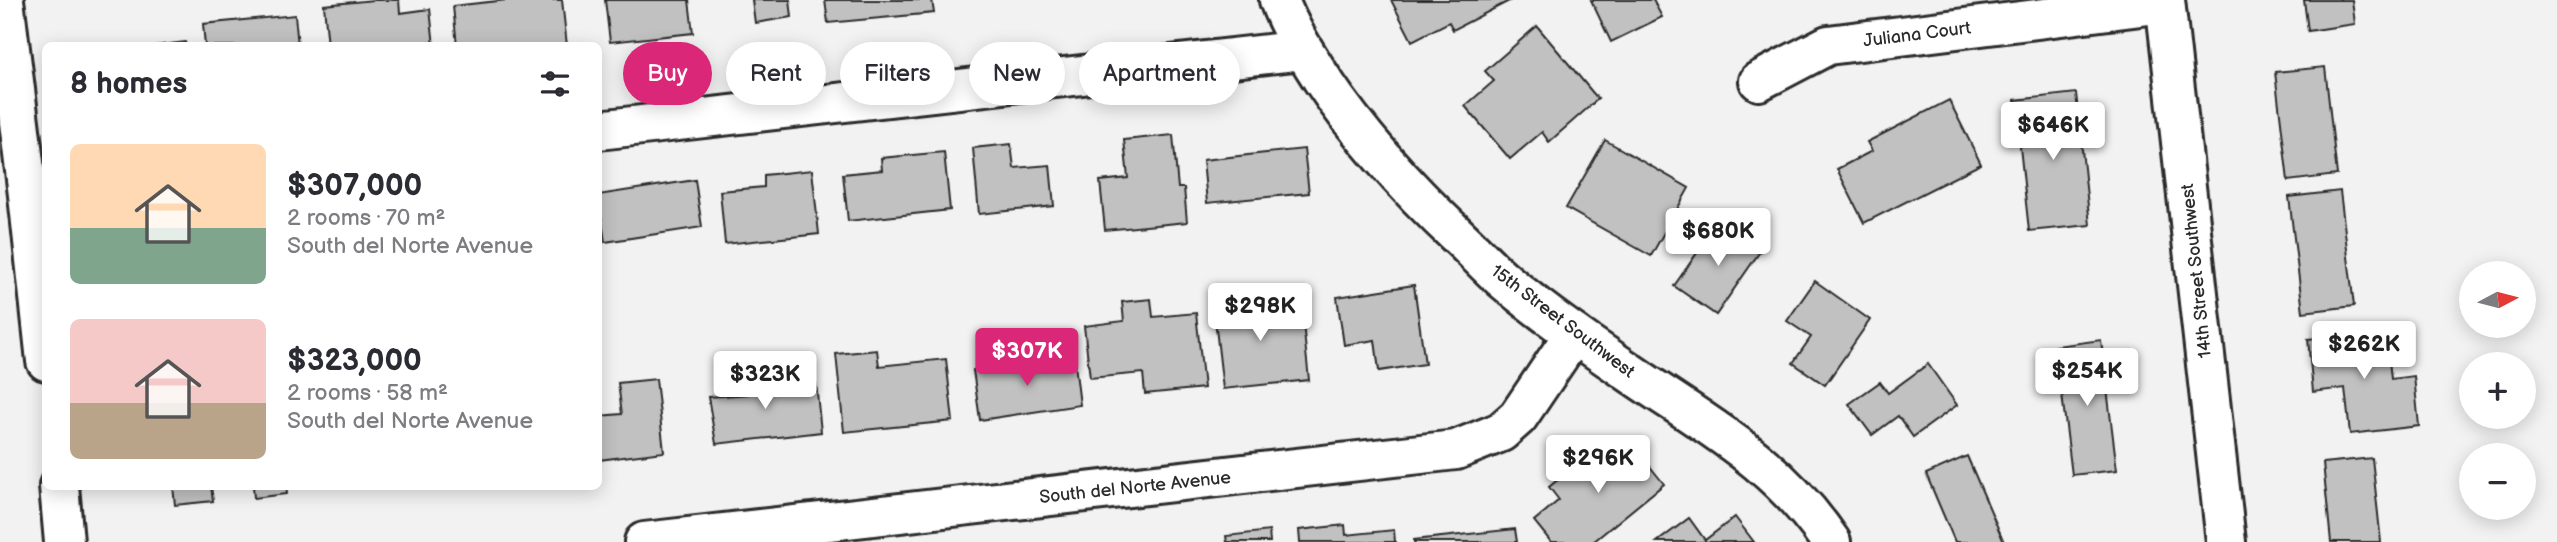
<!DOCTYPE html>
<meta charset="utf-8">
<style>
:root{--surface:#fff;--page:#f7f7f7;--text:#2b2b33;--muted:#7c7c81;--accent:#db2777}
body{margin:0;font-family:"Balsamiq Sans",sans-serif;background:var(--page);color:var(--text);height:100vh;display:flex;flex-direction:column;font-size:26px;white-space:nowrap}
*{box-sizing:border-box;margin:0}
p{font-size:23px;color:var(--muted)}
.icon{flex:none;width:38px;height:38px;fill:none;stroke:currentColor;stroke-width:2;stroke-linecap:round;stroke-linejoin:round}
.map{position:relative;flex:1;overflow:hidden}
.sheet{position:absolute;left:42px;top:42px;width:560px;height:448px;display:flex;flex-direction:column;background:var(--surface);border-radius:10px;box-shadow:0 4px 18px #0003}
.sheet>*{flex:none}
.banner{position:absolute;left:623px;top:42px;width:665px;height:63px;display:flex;gap:14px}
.needle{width:46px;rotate:83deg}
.controls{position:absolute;left:2459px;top:261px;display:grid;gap:14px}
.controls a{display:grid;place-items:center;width:77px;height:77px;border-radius:50%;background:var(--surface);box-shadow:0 4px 18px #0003;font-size:35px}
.price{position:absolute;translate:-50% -60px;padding:0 16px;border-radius:7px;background:#fff;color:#222;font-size:23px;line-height:46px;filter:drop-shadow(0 2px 4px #0008)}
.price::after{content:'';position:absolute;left:50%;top:42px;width:21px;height:16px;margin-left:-10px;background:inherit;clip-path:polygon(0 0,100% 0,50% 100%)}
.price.active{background:var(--accent);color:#fff}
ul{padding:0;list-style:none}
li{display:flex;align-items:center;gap:21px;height:175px;padding:0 28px}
li span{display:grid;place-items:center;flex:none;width:196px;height:140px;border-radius:10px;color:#555}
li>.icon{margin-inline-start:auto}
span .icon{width:84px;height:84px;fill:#fffc;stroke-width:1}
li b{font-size:30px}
h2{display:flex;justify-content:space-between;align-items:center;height:84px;padding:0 28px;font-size:30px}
.pill{padding:0 24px;border-radius:32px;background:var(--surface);box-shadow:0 4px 18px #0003;font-size:24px;line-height:63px}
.pill.active{background:var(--accent);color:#fff}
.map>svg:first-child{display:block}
.building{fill:#c1c1c1;stroke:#2b2b2b;stroke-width:2}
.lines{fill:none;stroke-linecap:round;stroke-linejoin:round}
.minor-casing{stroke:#2b2b2b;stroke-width:44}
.major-casing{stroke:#2b2b2b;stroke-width:44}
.minor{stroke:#fff;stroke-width:38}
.major{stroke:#fff;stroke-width:38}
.labels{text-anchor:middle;stroke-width:5;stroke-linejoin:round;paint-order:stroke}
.street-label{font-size:18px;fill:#2b2b2b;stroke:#fff}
</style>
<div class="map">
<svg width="2557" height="542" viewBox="0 0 2557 542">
<rect width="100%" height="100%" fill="#f2f2f2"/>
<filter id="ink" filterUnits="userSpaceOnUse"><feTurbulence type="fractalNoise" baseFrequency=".0143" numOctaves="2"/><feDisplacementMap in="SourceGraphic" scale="14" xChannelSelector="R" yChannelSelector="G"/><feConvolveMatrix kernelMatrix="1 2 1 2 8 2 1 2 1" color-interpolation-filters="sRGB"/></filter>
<g filter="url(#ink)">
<g class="building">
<polygon points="374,0 399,0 400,13 430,9 434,46 328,46 324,5"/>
<polygon points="507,0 562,0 567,46 457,46 453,6"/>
<polygon points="605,0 689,0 693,33 610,42"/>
<polygon points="752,0 790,0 792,17 755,23"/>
<polygon points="825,0 932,0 934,13 828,23"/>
<polygon points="1391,0 1511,0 1453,30 1449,22 1412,41"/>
<polygon points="1591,0 1653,0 1662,17 1611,42"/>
<polygon points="2304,0 2352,0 2355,24 2308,31"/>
<polygon points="295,15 298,46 205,46 203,24"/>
<polygon points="1537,26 1598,99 1549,142 1542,132 1510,159 1465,106 1494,81 1485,71"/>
<polygon points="185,42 186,46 154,46"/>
<polygon points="2325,67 2337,175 2288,181 2275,72"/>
<polygon points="2076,93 2090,225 2029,231 2015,100"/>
<polygon points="1949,100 1981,164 1864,223 1837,169 1872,151 1867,142"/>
<polygon points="1173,135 1178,188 1184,188 1187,222 1105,230 1100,181 1128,178 1124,140"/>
<polygon points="1605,140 1689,188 1651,256 1566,208"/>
<polygon points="1011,144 1014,168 1050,165 1054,206 979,214 973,148"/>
<polygon points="1304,149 1309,193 1207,203 1203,160"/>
<polygon points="944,152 950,210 848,221 843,174 882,170 881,158"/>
<polygon points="812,170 819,234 725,244 720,191 764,187 764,175"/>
<polygon points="695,180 702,227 605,242 598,195"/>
<polygon points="2340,191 2354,306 2303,312 2289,197"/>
<polygon points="1720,220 1761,250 1716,315 1674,286"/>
<polygon points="1815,281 1870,320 1825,385 1793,363 1811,337 1787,321"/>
<polygon points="1414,285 1425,364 1379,371 1375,340 1344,345 1337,297"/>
<polygon points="1271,295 1273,307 1301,304 1309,380 1223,389 1213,302"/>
<polygon points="1151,299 1153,317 1196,313 1204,388 1145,394 1143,373 1090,378 1084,326 1124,321 1122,302"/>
<polygon points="2386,331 2391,379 2414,376 2419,426 2350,434 2345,388 2313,392 2308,339"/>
<polygon points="2101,340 2117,470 2072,475 2056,346"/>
<polygon points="877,350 879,366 946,359 953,421 844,432 836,354"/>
<polygon points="1074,356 1080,405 980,420 973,370"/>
<polygon points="1928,364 1957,405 1913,437 1898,416 1872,435 1849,404 1880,382 1888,393"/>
<polygon points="766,367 768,388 816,383 821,432 716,444 708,397 749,394 746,369"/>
<polygon points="656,379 664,452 598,460 598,416 622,414 618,383"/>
<polygon points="1628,439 1664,484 1593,542 1551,542 1534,521 1559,500 1549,487 1593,451 1601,461"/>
<polygon points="1967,456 2004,542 1955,542 1926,474"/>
<polygon points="2372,458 2381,542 2331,542 2323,463"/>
<polygon points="173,486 211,486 213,501 175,505"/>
<polygon points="253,486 286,486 287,494 254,498"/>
<polygon points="1735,517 1754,542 1657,542 1689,518 1705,540"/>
<polygon points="1345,525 1346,535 1394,530 1395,542 1300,542 1299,530"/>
<polygon points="1515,529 1517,542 1414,542 1414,540"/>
<polygon points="1269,531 1270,542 1227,542 1226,536"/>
</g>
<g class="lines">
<g class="minor-casing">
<g id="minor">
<polyline points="4,0 28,195 46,361"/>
<path d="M1279,0C1289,28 1306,54 1322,79C1361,138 1409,190 1460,238C1476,253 1490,269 1506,282C1544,314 1585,342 1626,370C1705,425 1775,459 1831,542"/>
<polyline points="1759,81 1828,45 2165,3"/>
<polyline points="598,130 1303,50"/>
<polyline points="59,486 64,542"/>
<polyline points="644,542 1456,450 1501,432 1518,417 1574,334"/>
</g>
</g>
<g class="major-casing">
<polyline id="major" points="2165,0 2226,542"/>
</g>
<use href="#minor" class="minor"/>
<use href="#major" class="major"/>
</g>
</g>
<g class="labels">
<g class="street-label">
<text transform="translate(1917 34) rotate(-7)" y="6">Juliana Court</text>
<text transform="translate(2196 271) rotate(-96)" y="6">14th Street Southwest</text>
<text transform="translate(1563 321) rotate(37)" y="6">15th Street Southwest</text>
<text transform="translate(1135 487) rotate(-6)" y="6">South del Norte Avenue</text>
</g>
</g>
</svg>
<div class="controls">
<a><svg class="needle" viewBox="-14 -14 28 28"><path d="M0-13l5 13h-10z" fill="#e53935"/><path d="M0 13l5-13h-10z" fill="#7c7c81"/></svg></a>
<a>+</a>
<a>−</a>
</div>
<b class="price" style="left:2053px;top:162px">$646K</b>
<b class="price" style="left:1718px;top:268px">$680K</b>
<b class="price" style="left:1260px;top:343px">$298K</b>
<b class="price" style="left:2364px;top:381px">$262K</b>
<b class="price active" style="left:1027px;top:388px">$307K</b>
<b class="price" style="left:2087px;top:408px">$254K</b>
<b class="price" style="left:765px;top:411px">$323K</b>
<b class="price" style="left:1598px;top:495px">$296K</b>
<div class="banner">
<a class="pill active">Buy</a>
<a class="pill">Rent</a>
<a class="pill">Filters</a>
<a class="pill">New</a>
<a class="pill">Apartment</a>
</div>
<section class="sheet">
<h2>8 homes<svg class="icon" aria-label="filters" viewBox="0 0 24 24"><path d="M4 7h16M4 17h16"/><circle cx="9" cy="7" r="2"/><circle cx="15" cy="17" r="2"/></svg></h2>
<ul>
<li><span style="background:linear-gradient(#ffd9b3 60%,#7fa58c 0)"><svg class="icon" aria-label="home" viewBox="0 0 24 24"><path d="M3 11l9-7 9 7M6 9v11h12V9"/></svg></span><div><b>$307,000</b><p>2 rooms · 70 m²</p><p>South del Norte Avenue</p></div></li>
<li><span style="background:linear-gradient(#f6c9c9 60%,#b9a48a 0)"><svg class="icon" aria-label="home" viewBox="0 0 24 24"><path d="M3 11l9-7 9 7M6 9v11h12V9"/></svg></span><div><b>$323,000</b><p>2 rooms · 58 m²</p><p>South del Norte Avenue</p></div></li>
</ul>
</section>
</div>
